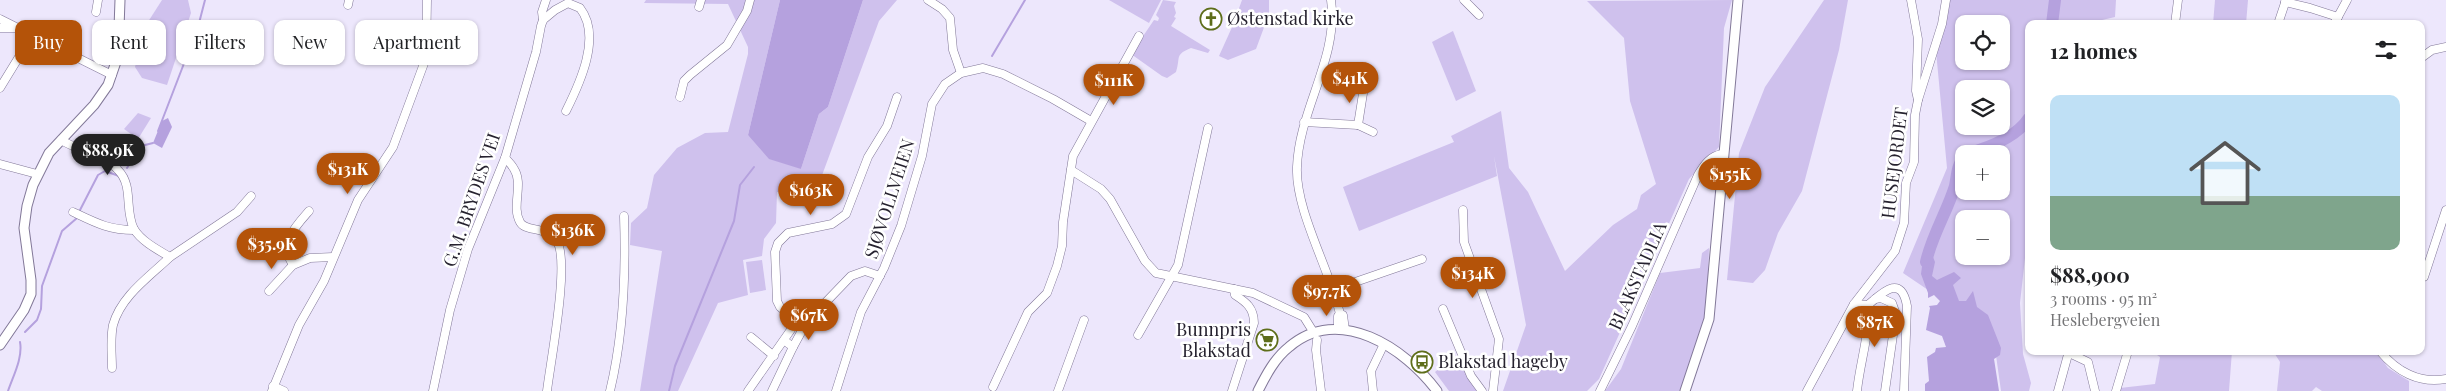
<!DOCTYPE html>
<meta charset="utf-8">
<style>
:root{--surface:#fff;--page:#f6f6f6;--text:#202124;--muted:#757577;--accent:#b45309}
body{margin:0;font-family:"Playfair Display",serif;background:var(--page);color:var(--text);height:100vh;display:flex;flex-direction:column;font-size:19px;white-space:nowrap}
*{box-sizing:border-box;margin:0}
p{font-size:16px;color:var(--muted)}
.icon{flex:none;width:28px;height:28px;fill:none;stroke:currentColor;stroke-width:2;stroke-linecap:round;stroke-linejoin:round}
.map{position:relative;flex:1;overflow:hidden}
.panel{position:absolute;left:2025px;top:20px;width:400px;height:335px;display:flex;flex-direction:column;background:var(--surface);border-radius:10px;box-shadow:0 1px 4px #0004}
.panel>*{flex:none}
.hud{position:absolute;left:15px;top:20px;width:475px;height:45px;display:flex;gap:10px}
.tools{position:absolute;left:1955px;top:15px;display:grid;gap:10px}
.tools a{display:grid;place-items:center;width:55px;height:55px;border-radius:10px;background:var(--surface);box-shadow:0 1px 4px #0004;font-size:25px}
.price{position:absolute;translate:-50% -42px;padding:0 11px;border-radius:18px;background:var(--accent);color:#fff;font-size:16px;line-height:32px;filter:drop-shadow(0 1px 2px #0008)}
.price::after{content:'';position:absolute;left:50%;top:30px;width:15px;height:11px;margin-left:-8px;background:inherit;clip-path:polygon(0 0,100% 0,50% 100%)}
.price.selected{background:#222;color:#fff}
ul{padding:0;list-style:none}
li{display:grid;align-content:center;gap:10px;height:265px;padding:0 25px}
li span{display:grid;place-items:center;height:155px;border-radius:10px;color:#555}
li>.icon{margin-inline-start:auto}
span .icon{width:90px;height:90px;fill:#fffc;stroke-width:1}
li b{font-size:21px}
h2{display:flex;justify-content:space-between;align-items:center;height:60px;padding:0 25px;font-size:21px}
.pill{padding:0 18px;border-radius:10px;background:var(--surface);box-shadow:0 1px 4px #0004;font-size:18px;line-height:45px}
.pill.selected{background:var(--accent);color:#fff}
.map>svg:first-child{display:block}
.green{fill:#cfc1ed;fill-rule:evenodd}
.water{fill:#b5a1de}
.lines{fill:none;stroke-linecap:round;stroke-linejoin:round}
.stream{stroke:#b5a1de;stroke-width:2}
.river{stroke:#b5a1de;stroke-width:12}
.minor-casing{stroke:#827898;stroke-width:9}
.major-casing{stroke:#827898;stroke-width:11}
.minor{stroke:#fff;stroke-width:8}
.major{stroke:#fff;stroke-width:9}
.labels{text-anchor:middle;stroke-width:5;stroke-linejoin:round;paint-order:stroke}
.poi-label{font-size:18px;fill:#26222f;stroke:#fff;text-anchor:start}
.street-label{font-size:18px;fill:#26222f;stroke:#fff}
</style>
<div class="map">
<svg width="2446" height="391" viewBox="0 0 2446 391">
<rect width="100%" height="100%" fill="#ede7fc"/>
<g class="green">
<polygon points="162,0 188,0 191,13 167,85 142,78 135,67 146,25"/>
<path d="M646,0H780L748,135L801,169L819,114L828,107L863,0H897L879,21L821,178C809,199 799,194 777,192L776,223L764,239L762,256L743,260L748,295L718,303L678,391H640L662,251L630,245L631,223L647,208L654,175L677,148L705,133L728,132L748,54V47L728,4L644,3Z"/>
<polygon points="1109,0 1161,0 1149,23"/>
<path d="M1163,0L1176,2L1174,6L1176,13L1174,17L1176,18L1171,26L1210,50L1208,53L1191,48C1174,55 1181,57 1176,72L1167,78L1162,76L1131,54L1154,20L1158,21L1159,18L1156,15Z"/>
<polygon points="1242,0 1269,0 1269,14 1256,49 1228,60 1219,56 1233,25"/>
<polygon points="1732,0 1724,28 1719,147 1689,179 1599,379 1587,391 1503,391 1526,325 1494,156 1497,176 1359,231 1343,187 1454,142 1451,136 1501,111 1509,168 1528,192 1565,271 1613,225 1637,209 1641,195 1656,184 1630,101 1624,38 1587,1"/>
<polygon points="1824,0 1848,0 1839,50 1802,191 1778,233 1765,270 1753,283 1727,280 1739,153 1765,87"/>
<path d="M1945,0H2116L2115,17L2085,24H2029V222L2020,303L2023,354L2031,383L2029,391H2001L1993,334L1903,273L1947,168L1936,51ZM1964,24H2001V61H1964ZM1964,89H2001V126H1964ZM1964,154H2001V191H1964ZM1964,219H2001V256H1964Z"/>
<polygon points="2215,0 2248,0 2246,24 2213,24"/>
<polygon points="1453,31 1476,91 1456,101 1432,42"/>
<polygon points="138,113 151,118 138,139 124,129"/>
<polygon points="1709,248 1707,311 1684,391 1605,391 1621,369 1660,273 1700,268 1702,253"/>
<polygon points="762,260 766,290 750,293 746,262"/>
<polygon points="2151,351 2232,351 2229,391 2119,391 2120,388 2155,384 2160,357"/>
<polygon points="2273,351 2376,351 2388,368 2409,381 2409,391 2322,391 2316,387 2312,391 2277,391 2280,362"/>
<polygon points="1449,361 1459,362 1478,391 1449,391 1435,372"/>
</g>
<g class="water">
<polygon points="780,0 863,0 828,107 819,114 801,169 769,159 748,135"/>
<polygon points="168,118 172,127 162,148 153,143 162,121"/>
<polygon points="1933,245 1931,252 1935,262 1932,276 1937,280 1954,272 1961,278 1953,285 1959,301 1966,301 1973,291 1977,307 1988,315 2001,348 2000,355 1994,359 1999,391 1925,391 1925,384 1929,381 1927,357 1935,352 1936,348 1946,347 1942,336 1926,330 1930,308 1929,306 1937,305 1940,301 1934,295 1928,298 1928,293 1921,274 1924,252"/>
</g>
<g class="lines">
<g class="stream">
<polyline points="992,56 1025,0"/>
<polyline points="158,131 198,27 205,0"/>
<polyline points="127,168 141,146 153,143"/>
<polyline points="79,212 98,175 105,171 119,176"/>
<polyline points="25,332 37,320 41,309 42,286 62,231 77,218"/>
<path d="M8,391C13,376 23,358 20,342"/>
<polyline points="669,391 675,366 734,221 740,185 754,167"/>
</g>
<g class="river">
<polyline points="2052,24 2055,0"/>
<path d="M1966,154C1988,148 2016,138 2029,118"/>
<path d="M1926,262C1932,235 1947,212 1955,186C1957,176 1957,165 1964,157"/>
</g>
<g class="minor-casing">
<g id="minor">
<polyline points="928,0 942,9 950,18 953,50 961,73"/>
<path d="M1331,0C1339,58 1299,109 1297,167C1295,210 1330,270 1340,314L1343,315L1345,330"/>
<polyline points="1464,0 1479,15"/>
<polyline points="2285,2 2310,8 2338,17"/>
<polyline points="348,5 349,0"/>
<polyline points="699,7 701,0"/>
<polyline points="96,12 98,0"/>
<polyline points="0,19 112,75"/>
<polyline points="543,20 542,12 546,0"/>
<polyline points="2175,24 2178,0"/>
<polyline points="2278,24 2286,0"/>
<polyline points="2334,24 2347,0"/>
<polyline points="0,28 16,28"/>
<polyline points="2421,58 2432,50 2446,47"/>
<polyline points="0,88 33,34"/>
<polyline points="680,97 684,81 690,75 727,45 747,11 750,0"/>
<polyline points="1918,100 1942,24 1946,0"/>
<polyline points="1304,122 1358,125 1373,132"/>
<polyline points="1358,125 1364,87"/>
<path d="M61,140C79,151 103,154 118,170C134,186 124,210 134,229C141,241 158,250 170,257L237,212L251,196"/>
<path d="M505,158C508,161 512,165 514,169C524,184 511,206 520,222C525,232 545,226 556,240C571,258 550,364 547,391"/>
<polyline points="0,164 37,174"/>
<polyline points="1071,170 1101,189 1110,199 1145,261 1156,273 1253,293 1304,317 1314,333"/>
<polyline points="1463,210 1464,242 1499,339 1493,391"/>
<path d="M309,211C294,228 279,243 293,265L310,258L333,257"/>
<path d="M73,212C96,223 109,230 134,230"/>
<polyline points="2424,277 2446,210"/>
<polyline points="1332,290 1422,259"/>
<polyline points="269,291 293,265"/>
<polyline points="1875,299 1881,298 1892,303 1896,314 1885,391"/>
<path d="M1854,304L1868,305C1882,293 1901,273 1907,306L1904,391"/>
<polyline points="1443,309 1471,376 1482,391"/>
<polyline points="797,321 780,307 777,301 775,252 778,243 788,233 832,224 846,214 868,157 887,126 897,97"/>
<polyline points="1338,329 1338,316 1340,314"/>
<polyline points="1138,335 1178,265 1208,128"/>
<polyline points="751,337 774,356"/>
<polyline points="1317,340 1316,350 1321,391"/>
<polyline points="793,347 805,325"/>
<path d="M2380,351C2396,371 2419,384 2446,379"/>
<polyline points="2069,353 2088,362 2095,391"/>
<path d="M112,368C112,355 110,339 113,325C121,296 149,277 170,257"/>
<polyline points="273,386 284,391"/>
<polyline points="993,387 1028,312 1047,293 1057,266 1062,246 1063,222 1073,156 1139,36"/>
<polyline points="272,391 299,325 324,281 358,200 393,147 426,58 427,0"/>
<path d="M433,391L450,310L468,249L505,158L536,52L541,26L543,20L555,10L568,3L580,8C602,36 580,83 566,111"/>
<path d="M610,391C624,333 626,275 624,216"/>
<polyline points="748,391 797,321 823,305 851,276 865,271 880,276"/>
<polyline points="772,391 793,347 785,341"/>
<polyline points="836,391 861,312 884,268 901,226 922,156 932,104 945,84 961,73 983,68 1003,74 1053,99 1091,121"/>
<polyline points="1058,391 1084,320"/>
<path d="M1232,391L1254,323C1254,308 1246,302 1235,295L1234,289"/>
<polyline points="1373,391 1371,371 1384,344"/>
<path d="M1600,391L1632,326L1698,175C1704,165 1710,156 1722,154"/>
<polyline points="1807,391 1854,304 1895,251 1904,223 1906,183 1914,162 1915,115 1918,100 1916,91 1918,39 1911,0"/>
<path d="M1857,391C1860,362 1870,334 1868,305"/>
<polyline points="2058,391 2069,351"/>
<polyline points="2116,391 2128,351"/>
</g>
</g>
<g class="major-casing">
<g id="major">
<polyline points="0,345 24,310 31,294 31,280 24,228 27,206 33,185 49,153 94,105 108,85 118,56 120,0"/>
<path d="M1258,391C1266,375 1275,358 1289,347C1339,304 1405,348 1437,391"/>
<polyline points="1685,391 1709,319 1738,0"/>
</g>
</g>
<use href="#minor" class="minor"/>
<use href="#major" class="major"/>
</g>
<defs>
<g id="church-ring" transform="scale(1.125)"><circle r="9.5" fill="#fff" stroke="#5e6e1a" stroke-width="1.5"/><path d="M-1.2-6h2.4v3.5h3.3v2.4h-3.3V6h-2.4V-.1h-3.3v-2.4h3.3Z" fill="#5e6e1a"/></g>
<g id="supermarket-ring" transform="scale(1.125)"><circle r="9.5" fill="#fff" stroke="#5e6e1a" stroke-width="1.5"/><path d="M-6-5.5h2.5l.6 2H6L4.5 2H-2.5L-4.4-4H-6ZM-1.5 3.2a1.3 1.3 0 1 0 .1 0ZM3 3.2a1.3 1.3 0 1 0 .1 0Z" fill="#5e6e1a"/></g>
<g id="bus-ring" transform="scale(1.125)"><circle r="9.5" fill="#fff" stroke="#5e6e1a" stroke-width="1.5"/><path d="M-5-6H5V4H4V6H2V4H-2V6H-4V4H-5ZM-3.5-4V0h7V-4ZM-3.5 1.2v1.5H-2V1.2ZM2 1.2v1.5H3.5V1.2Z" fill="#5e6e1a"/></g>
</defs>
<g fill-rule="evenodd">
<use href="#church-ring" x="1211" y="19"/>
<use href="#supermarket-ring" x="1267" y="340"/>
<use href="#bus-ring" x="1422" y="362"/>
</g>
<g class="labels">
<g class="poi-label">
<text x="1227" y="25">Østenstad kirke</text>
<text x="1251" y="336" text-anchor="end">Bunnpris<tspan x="1251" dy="21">Blakstad</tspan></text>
<text x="1438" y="368">Blakstad hageby</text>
</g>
<g class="street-label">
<text transform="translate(1895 163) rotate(-83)" y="6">HUSEJORDET</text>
<text transform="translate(890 199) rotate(-72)" y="6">SJØVOLLVEIEN</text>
<text transform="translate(472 200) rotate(-71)" y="6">G.M. BRYDES VEI</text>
<text transform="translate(1638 276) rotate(-66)" y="6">BLAKSTADLIA</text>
</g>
</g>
</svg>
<div class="tools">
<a><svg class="icon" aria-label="locate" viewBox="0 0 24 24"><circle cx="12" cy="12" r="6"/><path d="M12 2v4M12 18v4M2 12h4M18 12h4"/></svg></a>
<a><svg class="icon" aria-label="layers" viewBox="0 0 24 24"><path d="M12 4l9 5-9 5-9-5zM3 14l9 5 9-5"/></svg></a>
<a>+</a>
<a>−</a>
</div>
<b class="price" style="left:1350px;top:104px">$41K</b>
<b class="price" style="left:1114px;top:106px">$111K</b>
<b class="price selected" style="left:108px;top:176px">$88.9K</b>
<b class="price" style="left:348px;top:195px">$131K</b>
<b class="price" style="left:1730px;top:200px">$155K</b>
<b class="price" style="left:811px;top:216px">$163K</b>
<b class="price" style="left:573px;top:256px">$136K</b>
<b class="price" style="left:272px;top:270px">$35.9K</b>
<b class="price" style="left:1473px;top:299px">$134K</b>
<b class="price" style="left:1327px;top:317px">$97.7K</b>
<b class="price" style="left:809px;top:341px">$67K</b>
<b class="price" style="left:1875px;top:348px">$87K</b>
<div class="hud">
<a class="pill selected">Buy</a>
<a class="pill">Rent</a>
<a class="pill">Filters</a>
<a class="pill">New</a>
<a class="pill">Apartment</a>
</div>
<section class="panel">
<h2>12 homes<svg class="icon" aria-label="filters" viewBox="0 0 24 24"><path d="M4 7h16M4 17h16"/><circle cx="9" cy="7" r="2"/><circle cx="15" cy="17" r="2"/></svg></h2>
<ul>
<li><span style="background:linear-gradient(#bfe0f5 65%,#7fa58c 0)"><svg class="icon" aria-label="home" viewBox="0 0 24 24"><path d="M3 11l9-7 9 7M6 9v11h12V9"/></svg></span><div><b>$88,900</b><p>3 rooms · 95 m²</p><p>Heslebergveien</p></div></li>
</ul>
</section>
</div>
